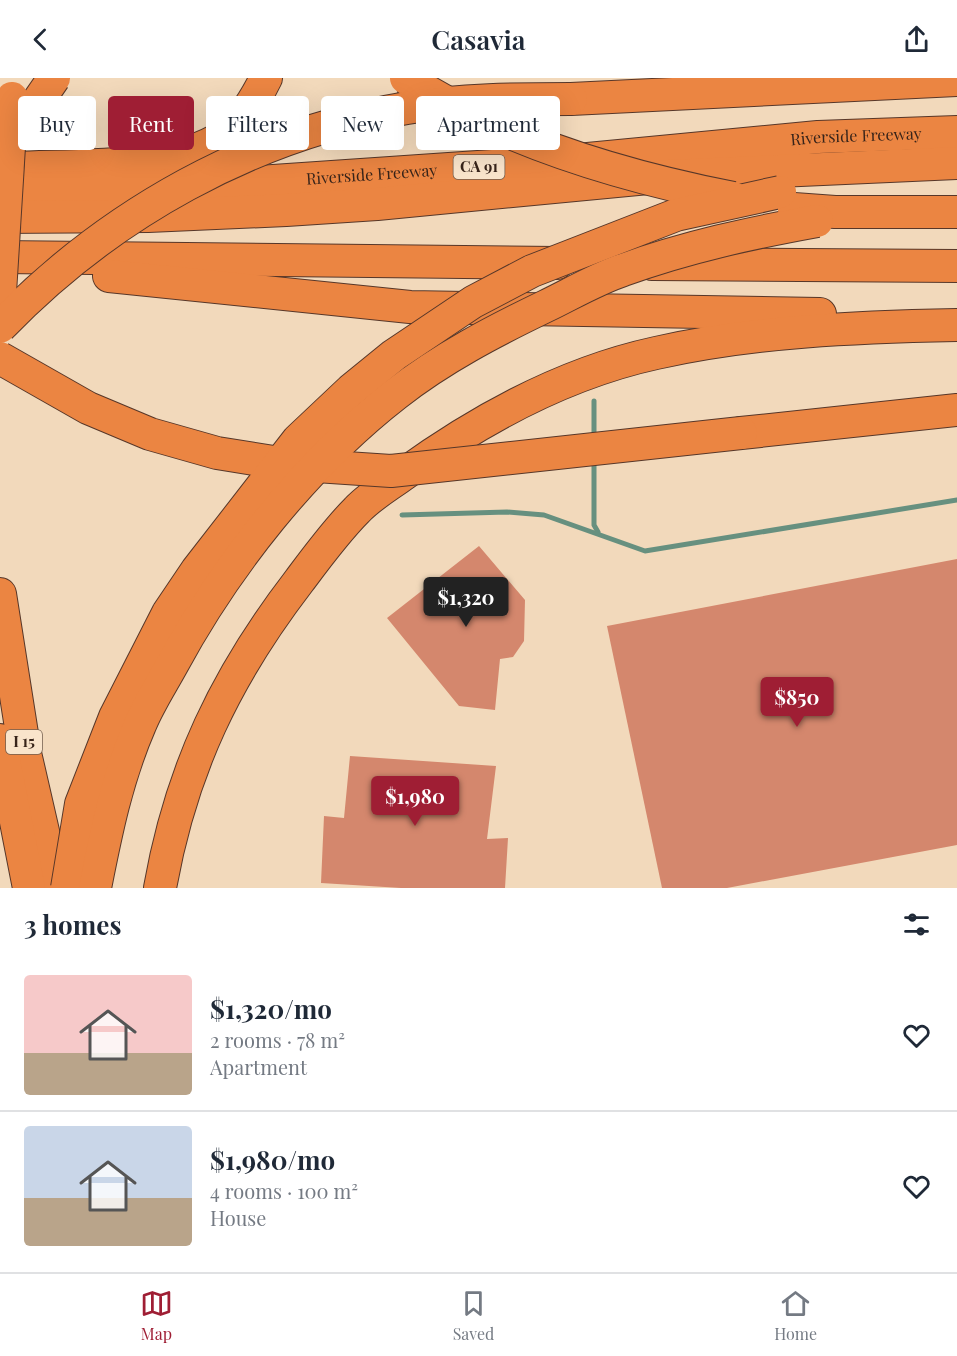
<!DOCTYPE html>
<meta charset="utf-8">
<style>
:root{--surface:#fff;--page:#f2f2f3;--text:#1f2937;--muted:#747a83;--line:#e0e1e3;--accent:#9f1e34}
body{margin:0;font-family:"Playfair Display",serif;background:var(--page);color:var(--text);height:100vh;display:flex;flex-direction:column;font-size:22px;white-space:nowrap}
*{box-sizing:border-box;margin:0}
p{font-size:20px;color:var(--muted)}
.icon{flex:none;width:33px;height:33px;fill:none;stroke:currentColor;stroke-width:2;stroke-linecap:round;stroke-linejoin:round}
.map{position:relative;height:810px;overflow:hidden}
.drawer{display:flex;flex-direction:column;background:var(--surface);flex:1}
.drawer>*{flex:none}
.banner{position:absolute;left:18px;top:18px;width:600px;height:54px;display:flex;gap:12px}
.price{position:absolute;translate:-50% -51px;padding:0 14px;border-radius:6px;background:var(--accent);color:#fff;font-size:20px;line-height:39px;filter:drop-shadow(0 2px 3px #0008)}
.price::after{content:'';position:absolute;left:50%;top:36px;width:18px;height:14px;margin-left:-9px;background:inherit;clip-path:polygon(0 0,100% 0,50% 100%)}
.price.selected{background:#222;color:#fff}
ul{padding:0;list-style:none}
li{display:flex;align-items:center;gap:18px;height:150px;padding:0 24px}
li+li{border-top:2px solid var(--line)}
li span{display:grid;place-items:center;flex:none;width:168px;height:120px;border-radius:6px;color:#555}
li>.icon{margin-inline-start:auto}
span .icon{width:72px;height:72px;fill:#fffc;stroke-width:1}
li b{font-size:26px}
h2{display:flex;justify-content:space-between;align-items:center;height:72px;padding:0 24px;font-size:26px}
.tag{padding:0 21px;border-radius:6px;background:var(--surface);box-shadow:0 6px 24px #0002;font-size:21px;line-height:54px}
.tag.selected{background:var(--accent);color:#fff}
header{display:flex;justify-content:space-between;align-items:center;height:78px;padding:0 24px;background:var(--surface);font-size:27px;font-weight:600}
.dock{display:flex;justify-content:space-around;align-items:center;height:84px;border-top:2px solid var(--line);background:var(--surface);font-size:16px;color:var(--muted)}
.dock a{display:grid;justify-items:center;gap:3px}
.dock .selected{color:var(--accent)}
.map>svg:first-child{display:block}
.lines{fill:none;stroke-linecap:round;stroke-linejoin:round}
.stream{stroke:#67907f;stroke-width:5}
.building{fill:#d4876d}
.highway-casing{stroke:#573729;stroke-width:34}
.highway{stroke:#eb8542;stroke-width:32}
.highway-bridge-casing{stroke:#573729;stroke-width:34;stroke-linecap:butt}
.highway-bridge{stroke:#eb8542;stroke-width:32}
.labels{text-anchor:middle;stroke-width:4.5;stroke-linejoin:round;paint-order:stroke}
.shield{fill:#f9e4cb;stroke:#725e4f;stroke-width:1.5}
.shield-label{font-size:15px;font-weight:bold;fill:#38241a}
.street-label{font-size:16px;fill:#38241a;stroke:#f9e4cb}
</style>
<header><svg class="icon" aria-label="back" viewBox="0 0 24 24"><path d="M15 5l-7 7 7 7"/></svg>Casavia<svg class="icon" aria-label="share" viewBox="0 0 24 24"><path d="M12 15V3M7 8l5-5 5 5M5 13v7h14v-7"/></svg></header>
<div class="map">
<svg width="957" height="810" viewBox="0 0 957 810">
<rect width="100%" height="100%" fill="#f2d9bb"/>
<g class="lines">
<g class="stream">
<polyline points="594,323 594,361"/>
<polyline points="594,382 594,447 598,454"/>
<polyline points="402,437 507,434 544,437 645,473 957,422"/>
</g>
</g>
<g class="building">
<polygon points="479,468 525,522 524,563 513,579 500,581 495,632 459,628 387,540"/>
<polygon points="957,481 957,767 727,810 662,810 607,548"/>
<polygon points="350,678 496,688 487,761 508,760 505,810 401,810 321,805 324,738 344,740"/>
</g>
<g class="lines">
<g class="highway-casing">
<g id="highway">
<polyline points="571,21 957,2"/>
<path d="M17,90C73,87 177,91 223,58C242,44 255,22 266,0"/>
<path id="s1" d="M0,111L213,107L567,83L818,59L957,54"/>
<polyline points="0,139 148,138 286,132 377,126 669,98 957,85"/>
<polyline points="0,179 557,185"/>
<polyline points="652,186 957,188"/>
<polyline points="109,198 410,229 820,236"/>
<polyline points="741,355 957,332"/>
<polyline points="0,516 25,675 56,810"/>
<polyline points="0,662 29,810"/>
<path d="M160,810C181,691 226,598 299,503C317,479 336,453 357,432C370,418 389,407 404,396C480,341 564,295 656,275C754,253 857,249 957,247"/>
</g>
</g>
<use href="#highway" class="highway"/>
<g class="highway-bridge-casing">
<g id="highway-bridge">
<path d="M406,0C502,63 621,98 733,120"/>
<polyline points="7,62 32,32 54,0"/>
<polyline points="794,131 835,134 957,134"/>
<polyline points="0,215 12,20"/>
<path d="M0,249C109,136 252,56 407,30C461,21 516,21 571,21"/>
<polyline points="0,280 88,330 150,356 217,375 286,386 391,393 741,355"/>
<polyline points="67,810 81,726 115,639 168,535 197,492 298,362 351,312 394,277 473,224 532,193 676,137 780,114"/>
<path d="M95,810C106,754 117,700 140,647C148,627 161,607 172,587C226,487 306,386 396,316C442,280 494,253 546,228C571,216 596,201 623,192C686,169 751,155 817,143"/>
</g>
</g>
<use href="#highway-bridge" class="highway-bridge"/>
</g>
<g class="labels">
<g class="shield">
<rect x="453.5" y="77" width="51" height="24" rx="4.5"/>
<rect x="6" y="652" width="36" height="24" rx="4.5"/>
</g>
<g class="shield-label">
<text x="479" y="94">CA 91</text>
<text x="24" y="669">I 15</text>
</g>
<g class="street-label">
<text dy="6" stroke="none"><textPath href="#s1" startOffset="858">Riverside Freeway</textPath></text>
<text dy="6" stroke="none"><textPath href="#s1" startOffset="372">Riverside Freeway</textPath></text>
</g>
</g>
</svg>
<b class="price selected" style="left:466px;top:550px">$1,320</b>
<b class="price" style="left:797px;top:650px">$850</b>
<b class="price" style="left:415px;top:749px">$1,980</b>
<div class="banner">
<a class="tag">Buy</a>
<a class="tag selected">Rent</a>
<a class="tag">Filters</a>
<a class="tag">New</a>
<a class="tag">Apartment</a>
</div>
</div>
<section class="drawer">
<h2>3 homes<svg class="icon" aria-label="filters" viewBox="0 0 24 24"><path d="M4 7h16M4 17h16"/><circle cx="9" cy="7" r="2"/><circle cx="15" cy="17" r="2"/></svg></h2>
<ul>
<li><span style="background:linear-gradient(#f6c9c9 65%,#b9a48a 0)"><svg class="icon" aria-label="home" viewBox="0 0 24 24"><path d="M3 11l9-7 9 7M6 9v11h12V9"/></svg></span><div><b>$1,320/mo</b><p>2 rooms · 78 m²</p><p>Apartment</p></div><svg class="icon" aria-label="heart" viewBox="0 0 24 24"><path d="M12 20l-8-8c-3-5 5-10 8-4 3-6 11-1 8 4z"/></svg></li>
<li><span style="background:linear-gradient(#c9d6e8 60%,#b9a48a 0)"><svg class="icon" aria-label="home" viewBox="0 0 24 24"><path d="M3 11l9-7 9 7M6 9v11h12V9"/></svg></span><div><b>$1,980/mo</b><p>4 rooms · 100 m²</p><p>House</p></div><svg class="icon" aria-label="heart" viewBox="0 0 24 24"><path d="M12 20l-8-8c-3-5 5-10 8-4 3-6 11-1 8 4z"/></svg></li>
</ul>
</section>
<nav class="dock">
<a class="selected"><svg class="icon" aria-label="map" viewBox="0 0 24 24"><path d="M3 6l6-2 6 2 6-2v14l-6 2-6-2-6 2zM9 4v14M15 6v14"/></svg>Map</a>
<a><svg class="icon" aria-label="saved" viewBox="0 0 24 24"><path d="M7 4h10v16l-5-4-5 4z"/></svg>Saved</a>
<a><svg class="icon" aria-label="home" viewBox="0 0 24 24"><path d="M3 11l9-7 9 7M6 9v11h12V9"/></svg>Home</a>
</nav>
